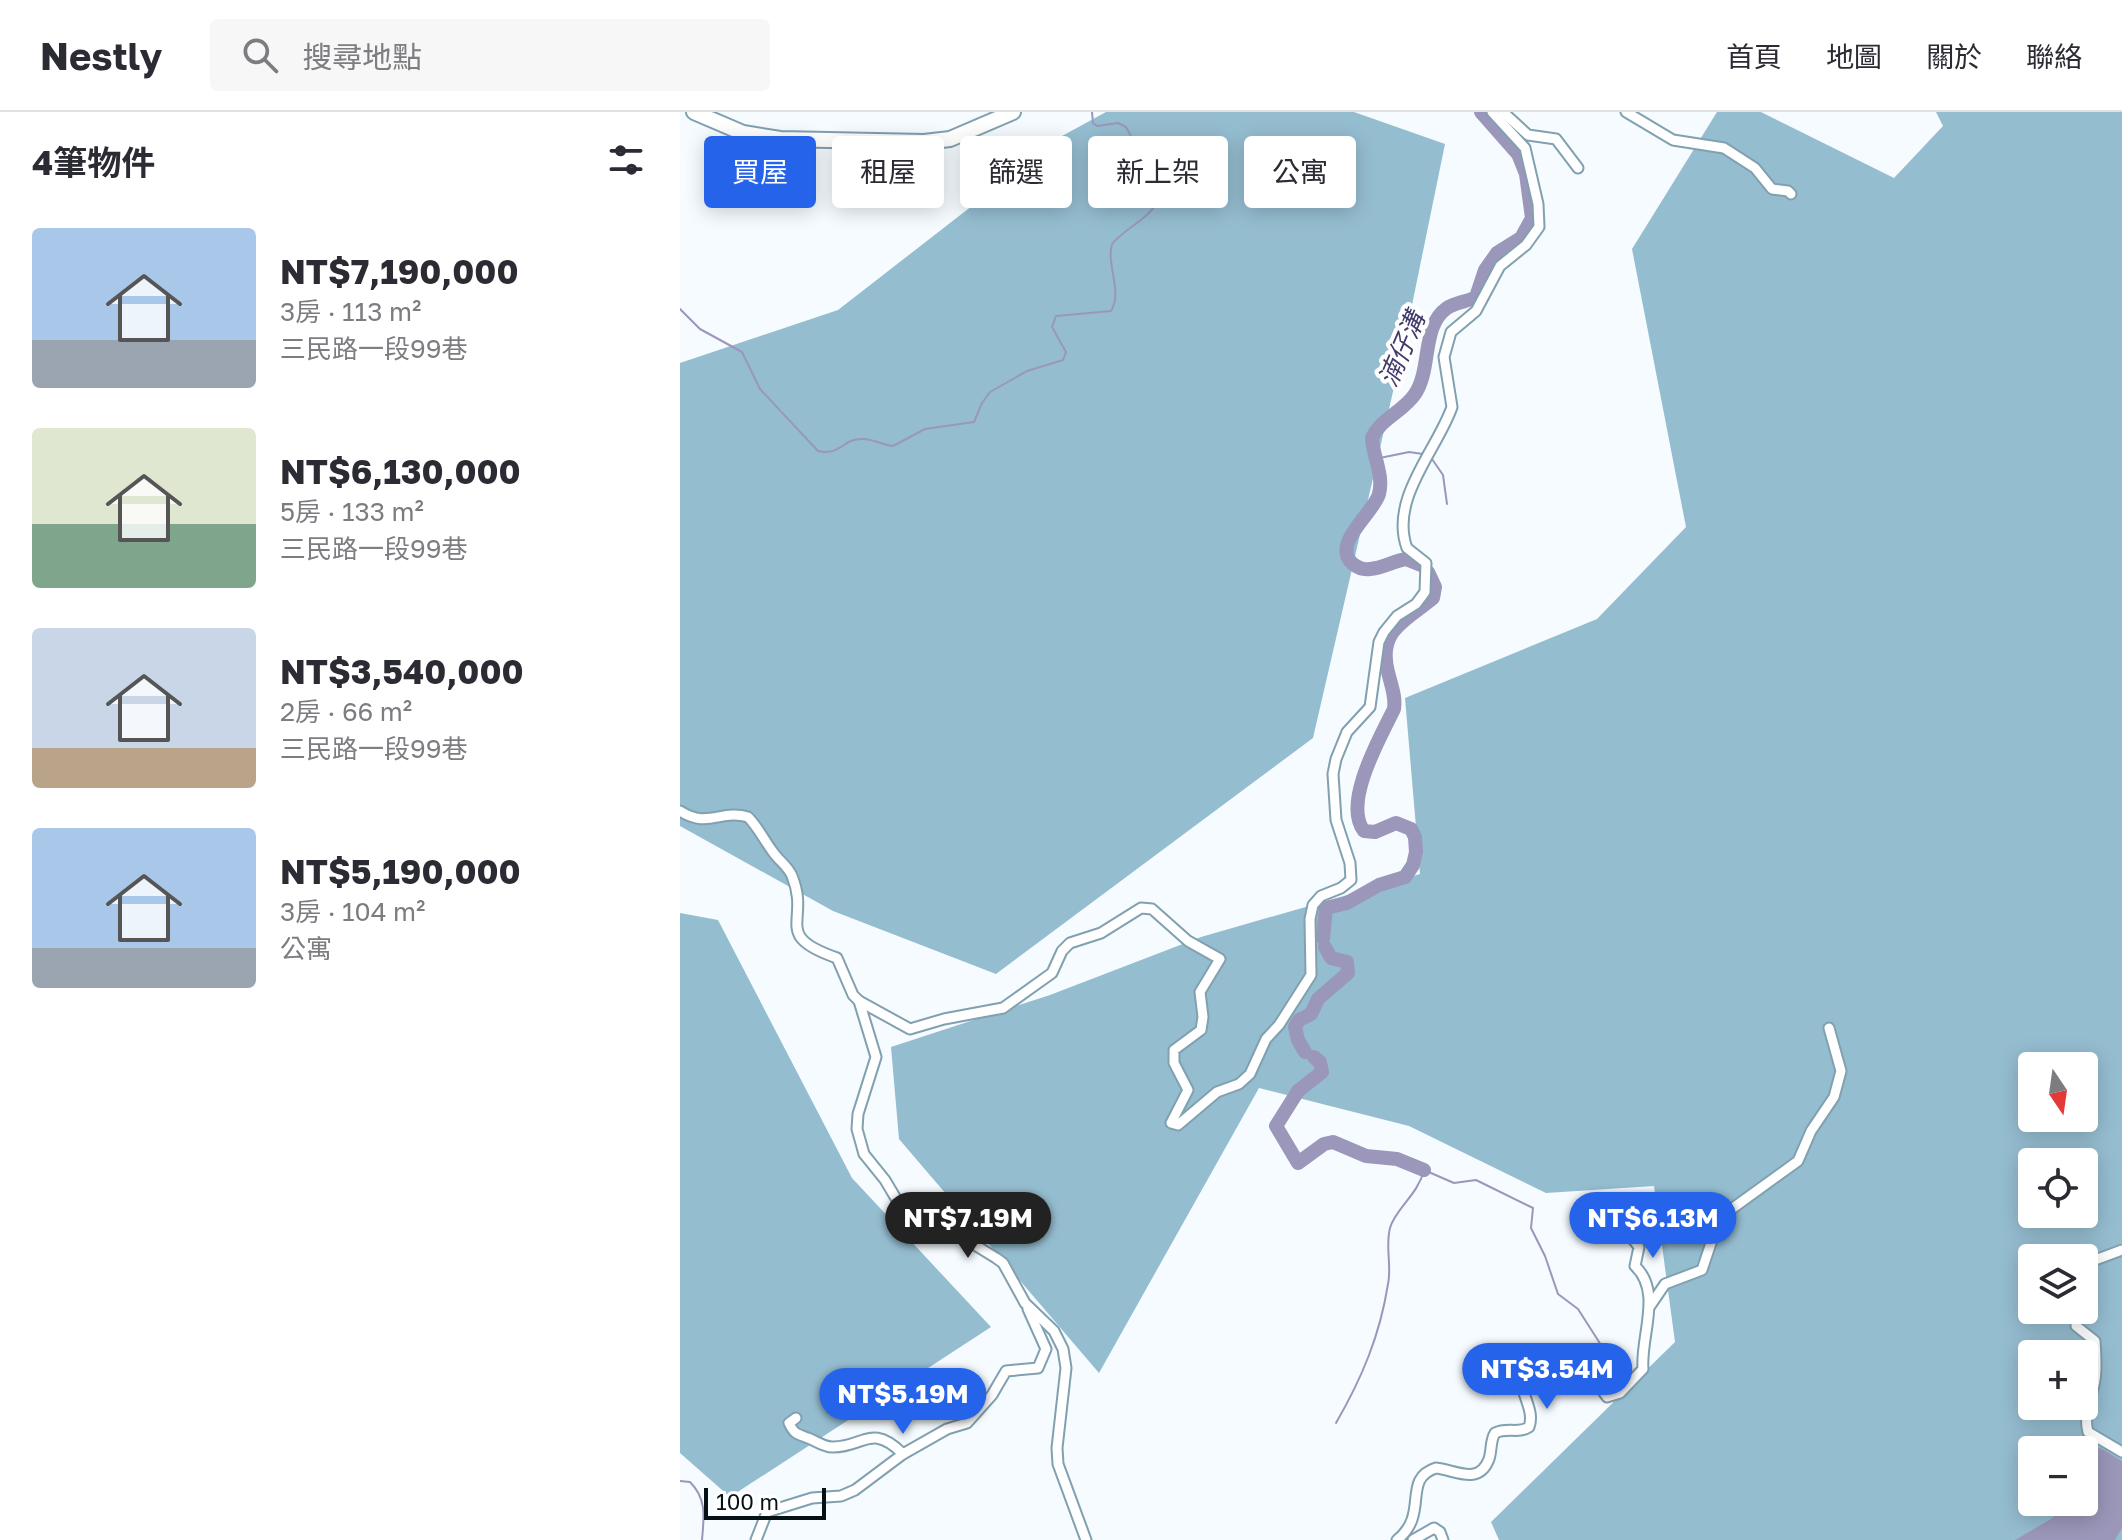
<!DOCTYPE html>
<html lang="zh-TW">
<meta charset="utf-8">
<style>
:root{--surface:#fff;--page:#f7f7f7;--text:#2b2b33;--muted:#7c7c81;--line:#e1e1e2;--accent:#2563eb}
body{margin:0;font-family:"Golos Text","Noto Sans TC",sans-serif;background:var(--page);color:var(--text);height:100vh;display:flex;flex-direction:column;font-size:30px;white-space:nowrap}
*{box-sizing:border-box;margin:0}
p{font-size:26px;color:var(--muted)}
.icon{flex:none;width:44px;height:44px;fill:none;stroke:currentColor;stroke-width:2;stroke-linecap:round;stroke-linejoin:round}
.map{position:relative;flex:1;overflow:hidden}
.drawer{display:flex;flex-direction:column;background:var(--surface);width:680px}
.drawer>*{flex:none}
.hud{position:absolute;left:24px;top:24px;width:760px;height:72px;display:flex;gap:16px}
.needle{width:52px;rotate:167deg}
.buttons{position:absolute;left:1338px;top:940px;display:grid;gap:16px}
.buttons a{display:grid;place-items:center;width:80px;height:80px;border-radius:8px;background:var(--surface);box-shadow:0 4px 20px #0003;font-size:40px}
.scale{position:absolute;left:24px;bottom:20px;width:122px;box-sizing:border-box;padding-left:8px;border:4px solid #061116;border-top:0;font-size:22px;line-height:28px;white-space:nowrap;color:#061116;-webkit-text-stroke:6px #fff;paint-order:stroke}
.price{position:absolute;translate:-50% -68px;padding:0 18px;border-radius:28px;background:var(--accent);color:#fff;font-size:26px;line-height:52px;filter:drop-shadow(0 2px 4px #0008)}
.price::after{content:'';position:absolute;left:50%;top:48px;width:24px;height:18px;margin-left:-12px;background:inherit;clip-path:polygon(0 0,100% 0,50% 100%)}
.price.on{background:#222;color:#fff}
ul{padding:0;list-style:none}
li{display:flex;align-items:center;gap:24px;height:200px;padding:0 32px}
li span{display:grid;place-items:center;flex:none;width:224px;height:160px;border-radius:8px;color:#555}
li>.icon{margin-inline-start:auto}
span .icon{width:96px;height:96px;fill:#fffc;stroke-width:1}
li b{font-size:34px}
h2{display:flex;justify-content:space-between;align-items:center;height:96px;padding:0 32px;font-size:34px}
.pill{padding:0 28px;border-radius:8px;background:var(--surface);box-shadow:0 4px 20px #0003;font-size:28px;line-height:72px}
.pill.on{background:var(--accent);color:#fff}
header{display:flex;align-items:center;gap:48px;box-sizing:border-box;height:112px;padding:0 40px;background:var(--surface);border-bottom:2px solid var(--line)}
header strong{font-size:38px}
nav{display:flex;gap:44px;margin-inline-start:auto;font-size:28px}
.search{width:560px;height:72px;background:var(--page);display:flex;align-items:center;gap:20px;box-sizing:border-box;padding:0 28px;border-radius:8px;color:var(--muted);font-size:30px}
main{display:flex;flex:1;min-height:0}
.map>svg:first-child{display:block}
.forest{fill:#95bdd0;fill-rule:evenodd}
.water{fill:#9b97ba}
.lines{fill:none;stroke-linecap:round;stroke-linejoin:round}
.stream{stroke:#9b97ba;stroke-width:2}
.river{stroke:#9b97ba;stroke-width:14}
.minor-casing{stroke:#81a0b0;stroke-width:13}
.primary-casing{stroke:#81a0b0;stroke-width:18}
.minor{stroke:#fff;stroke-width:9}
.primary{stroke:#fff;stroke-width:14}
.labels{text-anchor:middle;stroke-width:8;stroke-linejoin:round;paint-order:stroke}
.water-label{font-size:26px;font-style:italic;fill:#423a6a;stroke:#fff}
</style>
<header>
<strong>Nestly</strong>
<div class="search"><svg class="icon" aria-label="search" viewBox="0 0 24 24"><circle cx="10" cy="10" r="6"/><path d="M15 15l6 6"/></svg>搜尋地點</div>
<nav><a>首頁</a><a>地圖</a><a>關於</a><a>聯絡</a></nav>
</header>
<main>
<section class="drawer">
<h2>4筆物件<svg class="icon" aria-label="filters" viewBox="0 0 24 24"><path d="M4 7h16M4 17h16"/><circle cx="9" cy="7" r="2"/><circle cx="15" cy="17" r="2"/></svg></h2>
<ul>
<li><span style="background:linear-gradient(#a9c7e8 70%,#9aa5b1 0)"><svg class="icon" aria-label="home" viewBox="0 0 24 24"><path d="M3 11l9-7 9 7M6 9v11h12V9"/></svg></span><div><b>NT$7,190,000</b><p>3房 · 113 m²</p><p>三民路一段99巷</p></div></li>
<li><span style="background:linear-gradient(#dfe7d0 60%,#7fa58c 0)"><svg class="icon" aria-label="home" viewBox="0 0 24 24"><path d="M3 11l9-7 9 7M6 9v11h12V9"/></svg></span><div><b>NT$6,130,000</b><p>5房 · 133 m²</p><p>三民路一段99巷</p></div></li>
<li><span style="background:linear-gradient(#c9d6e8 75%,#b9a48a 0)"><svg class="icon" aria-label="home" viewBox="0 0 24 24"><path d="M3 11l9-7 9 7M6 9v11h12V9"/></svg></span><div><b>NT$3,540,000</b><p>2房 · 66 m²</p><p>三民路一段99巷</p></div></li>
<li><span style="background:linear-gradient(#a9c7e8 75%,#9aa5b1 0)"><svg class="icon" aria-label="home" viewBox="0 0 24 24"><path d="M3 11l9-7 9 7M6 9v11h12V9"/></svg></span><div><b>NT$5,190,000</b><p>3房 · 104 m²</p><p>公寓</p></div></li>
</ul>
</section>
<div class="map">
<svg width="1442" height="1428" viewBox="0 0 1442 1428">
<rect width="100%" height="100%" fill="#f5fbff"/>
<g class="forest">
<polygon points="426,0 674,0 765,32 724,232 633,626 316,862 153,799 0,714 0,251 158,198 382,24"/>
<path d="M1037,0H1081L1214,66L1263,14L1256,0H1442V1428H819L811,1410L995,1230L974,1074L866,1081L729,1014L579,976L419,1261L219,1027L211,935L370,883L521,825L740,762L725,586L917,507L1006,415L952,137ZM1352,954H1404V1006H1352ZM1352,1050H1404V1102H1352ZM1352,1146H1404V1198H1352ZM1352,1242H1404V1294H1352ZM1352,1338H1404V1390H1352Z"/>
<polygon points="0,801 38,808 172,1066 311,1215 50,1385 0,1341"/>
</g>
<polygon class="water" points="1408,1333 1422,1337 1442,1349 1442,1416 1435,1428 1335,1428 1371,1407 1388,1390 1404,1390 1404,1338 1398,1338"/>
<g class="lines">
<g class="stream">
<path d="M0,197L20,217L62,240L80,277L138,339C160,344 163,327 181,327C192,326 202,333 213,334L245,317L294,310L302,291L310,280L347,259L383,248L386,240L372,215L376,204L431,199C443,180 426,153 432,132C446,115 468,108 478,89L477,73L446,15L438,11L417,14L413,11L412,0"/>
<polyline points="695,347 729,340 743,342"/>
<polyline points="752,347 763,363 767,392"/>
<path d="M656,1311C682,1266 700,1223 708,1172C712,1154 705,1135 710,1116C715,1097 738,1083 744,1058L774,1071L796,1068L853,1096L851,1116L865,1144L878,1182L898,1197L921,1233"/>
<path d="M0,1369L10,1370C27,1387 24,1405 22,1428"/>
</g>
<g class="river">
<path d="M741,453L726,447C714,449 702,456 690,457C683,458 678,456 673,452C650,432 694,401 699,382C704,363 693,345 692,326C700,307 724,299 735,282C752,257 741,214 767,196C776,190 787,190 796,185L805,158L817,141L841,126L852,106L846,62L838,42L801,0"/>
<path d="M643,826L646,796L667,791L699,773L725,765L733,753L736,740L735,725L731,717L716,711L695,720L684,719C662,691 701,624 714,597C716,584 711,573 708,560C697,518 726,509 753,486L755,475L748,460"/>
<polyline points="625,940 618,928 615,915 619,908 631,902 638,887 668,861 667,850 651,846 645,835"/>
<polyline points="634,945 640,950 642,960 618,979 596,1014 618,1051 644,1032 653,1030 686,1044 717,1047 744,1058"/>
</g>
<g class="minor-casing">
<g id="minor">
<polyline points="823,0 848,23 876,27 898,56"/>
<polyline points="946,0 993,28 1044,36 1075,56 1092,77 1108,79 1111,82"/>
<path d="M0,699C28,717 41,697 68,705C78,715 84,728 93,740C99,749 108,754 112,764C131,810 91,823 157,846L173,883L179,889L230,917L264,907L323,896L372,861L382,839L390,831L421,821L461,796L472,797L508,829L540,847L520,880L523,905L521,918L494,938V951L508,978L491,1011L498,1013L537,980L559,972L570,962L586,927L599,913L631,863L630,807L633,793L641,784L661,776L671,768L670,751L656,708L653,662L656,647L667,620L690,595L699,530L704,520L717,504L736,492L745,480L746,451L727,436C709,387 757,338 772,295L764,245L771,220L796,199L820,154L846,133L859,115L858,92L845,36L812,0"/>
<polyline points="179,889 196,945 178,1002 177,1017 184,1042 205,1068 224,1100 290,1130 316,1146 323,1151 345,1191 374,1219 383,1237 386,1256 377,1336 378,1352 406,1428"/>
<polyline points="1404,1156 1407,1151 1442,1138"/>
<polyline points="970,1194 985,1172 1022,1158 1034,1122 1043,1108 1053,1096 1118,1049 1131,1019 1154,985 1161,959 1149,916"/>
<path d="M1398,1198L1396,1214L1415,1229C1416,1242 1417,1255 1415,1268C1412,1286 1403,1302 1408,1320L1442,1340"/>
<path d="M116,1306L109,1311C114,1322 117,1322 128,1326C136,1329 144,1335 152,1335C183,1336 191,1310 223,1342"/>
<polyline points="76,1428 87,1400 132,1386 161,1384 175,1378 223,1342 267,1317 287,1311 312,1283 326,1259 358,1256 366,1237 348,1197"/>
<path d="M717,1428C750,1402 721,1367 756,1356C775,1358 799,1374 809,1347C812,1338 810,1329 815,1321C827,1315 839,1322 849,1315C856,1296 836,1278 844,1261L902,1250L927,1285L940,1281L963,1257C960,1225 983,1180 955,1154L959,1135L947,1120"/>
<polyline points="733,1428 754,1416 760,1420 763,1428"/>
</g>
</g>
<g class="primary-casing">
<polyline id="primary" points="14,0 63,21 100,27 244,30 270,27 333,0"/>
</g>
<use href="#minor" class="minor"/>
<use href="#primary" class="primary"/>
</g>
<g class="labels">
<g class="water-label">
<text transform="translate(722 237) rotate(-67)" y="9">湳仔溝</text>
</g>
</g>
</svg>
<div class="buttons">
<a><svg class="needle" viewBox="-14 -14 28 28"><path d="M0-13l5 13h-10z" fill="#e53935"/><path d="M0 13l5-13h-10z" fill="#7c7c81"/></svg></a>
<a><svg class="icon" aria-label="locate" viewBox="0 0 24 24"><circle cx="12" cy="12" r="6"/><path d="M12 2v4M12 18v4M2 12h4M18 12h4"/></svg></a>
<a><svg class="icon" aria-label="layers" viewBox="0 0 24 24"><path d="M12 4l9 5-9 5-9-5zM3 14l9 5 9-5"/></svg></a>
<a>+</a>
<a>−</a>
</div>
<div class="scale">100 m</div>
<b class="price on" style="left:288px;top:1148px">NT$7.19M</b>
<b class="price" style="left:973px;top:1148px">NT$6.13M</b>
<b class="price" style="left:867px;top:1299px">NT$3.54M</b>
<b class="price" style="left:223px;top:1324px">NT$5.19M</b>
<div class="hud">
<a class="pill on">買屋</a>
<a class="pill">租屋</a>
<a class="pill">篩選</a>
<a class="pill">新上架</a>
<a class="pill">公寓</a>
</div>
</div>
</main>
